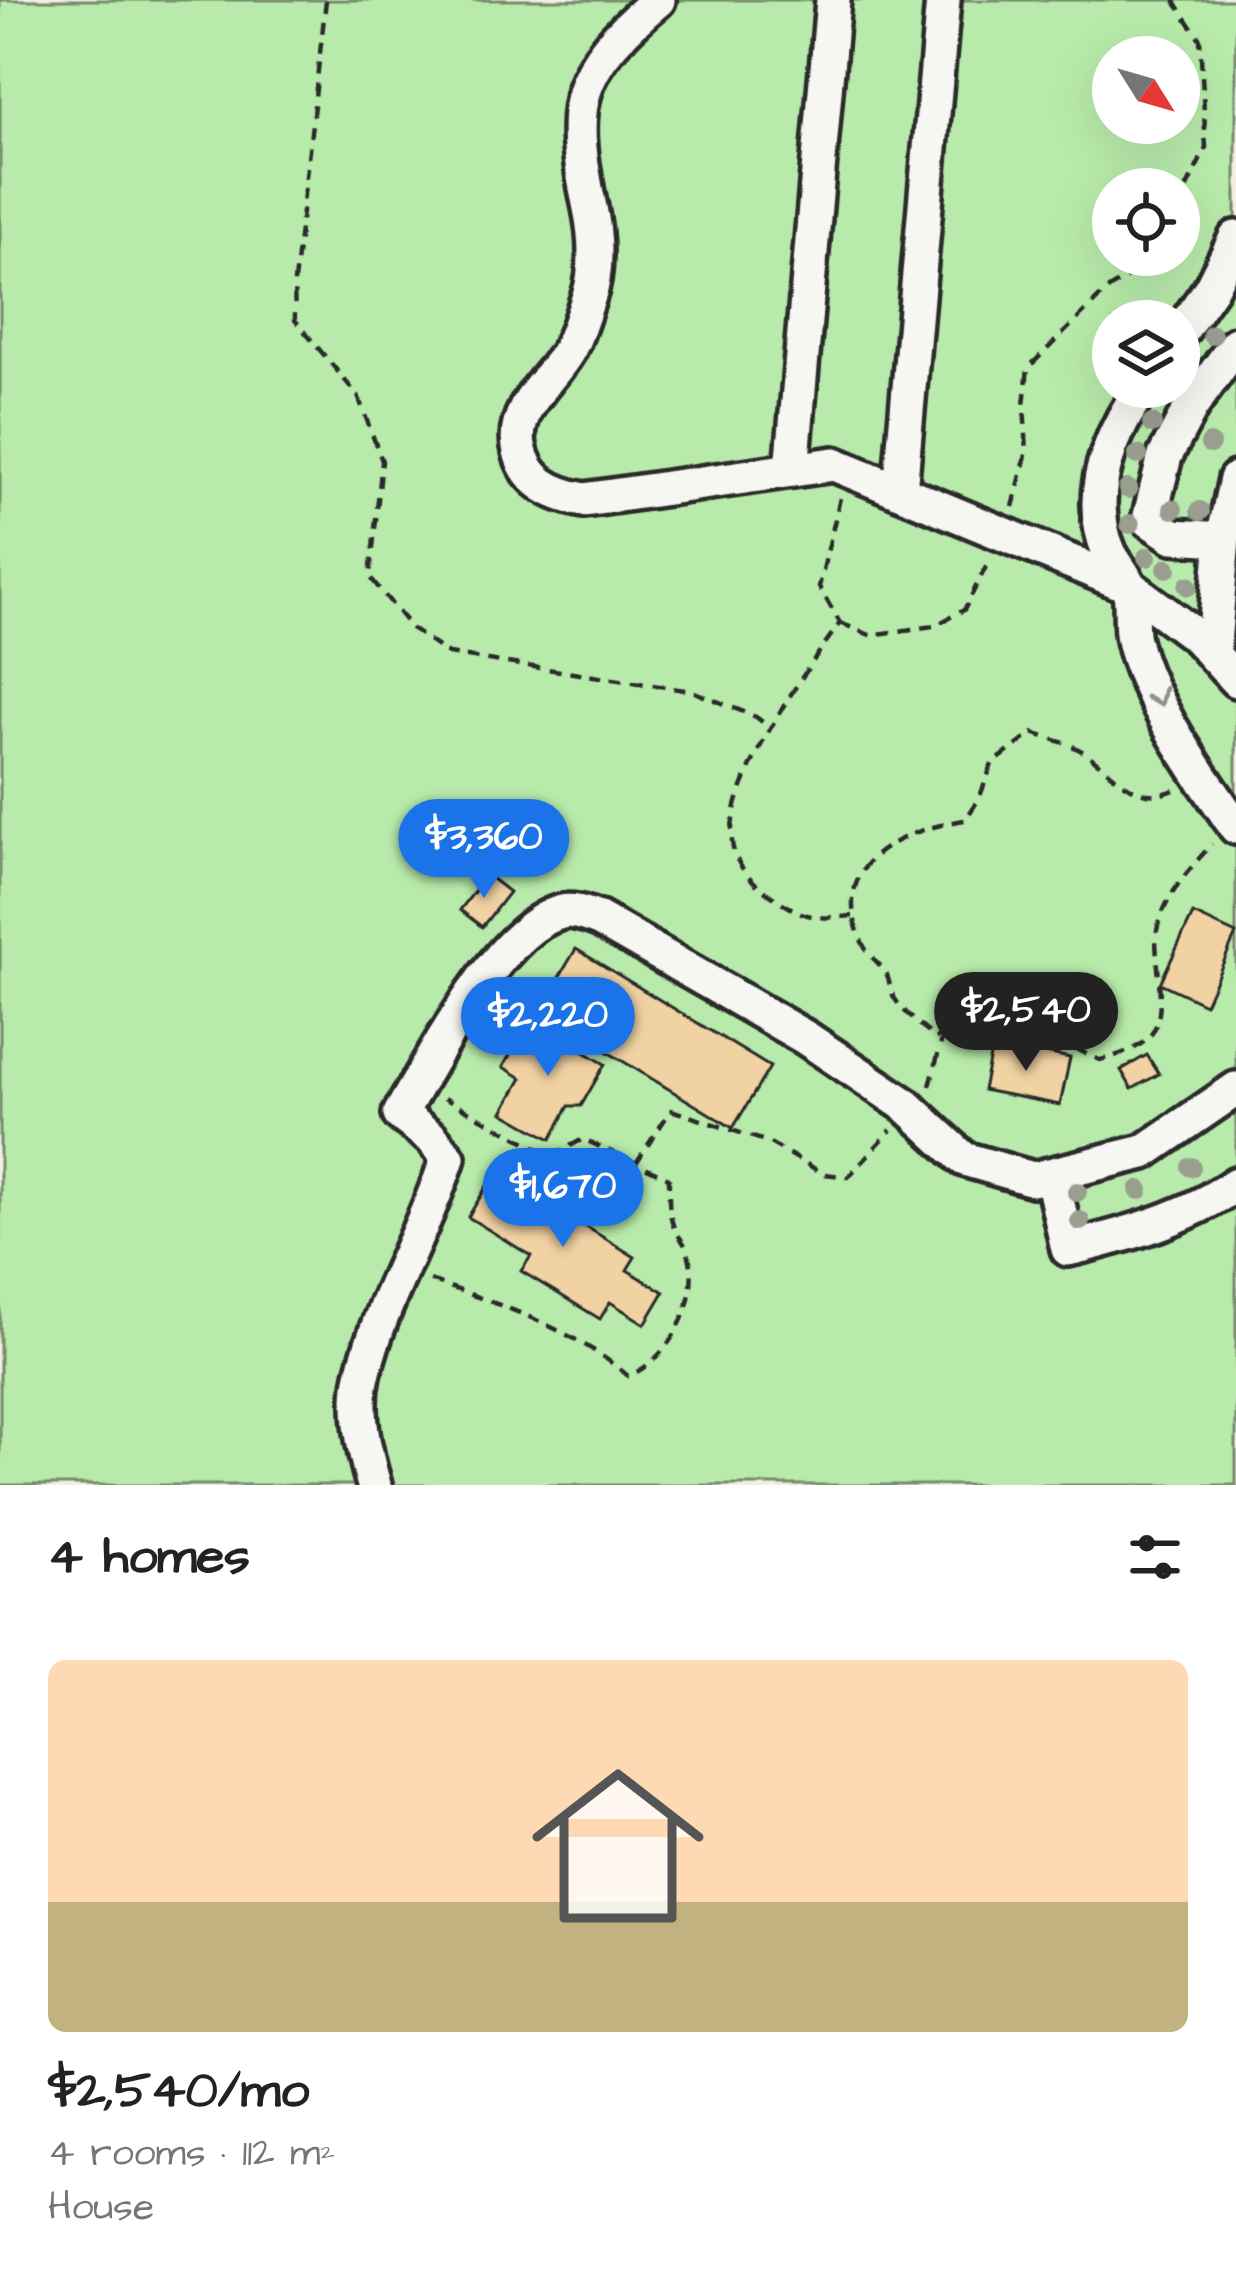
<!DOCTYPE html>
<meta charset="utf-8">
<style>
:root{--surface:#fff;--page:#f6f6f6;--text:#222;--muted:#767676;--line:#e0e0e0;--accent:#1a73e8}
body{margin:0;font-family:"Architects Daughter",sans-serif;background:var(--page);color:var(--text);height:100vh;display:flex;flex-direction:column;font-size:45px;white-space:nowrap}
*{box-sizing:border-box;margin:0}
p{font-size:39px;color:var(--muted)}
.icon{flex:none;width:66px;height:66px;fill:none;stroke:currentColor;stroke-width:2;stroke-linecap:round;stroke-linejoin:round}
.map{position:relative;height:1485px;overflow:hidden}
.sheet{display:flex;flex-direction:column;background:var(--surface);flex:1}
.sheet>*{flex:none}
.needle{width:78px;rotate:127deg}
.buttons{position:absolute;left:1092px;top:36px;display:grid;gap:24px}
.buttons a{display:grid;place-items:center;width:108px;height:108px;border-radius:50%;background:var(--surface);box-shadow:0 12px 48px #0002;font-size:60px}
.price{position:absolute;translate:-50% -102px;padding:0 27px;border-radius:42px;background:var(--accent);color:#fff;font-size:39px;line-height:78px;filter:drop-shadow(0 3px 6px #0008)}
.price::after{content:'';position:absolute;left:50%;top:72px;width:36px;height:27px;margin-left:-18px;background:inherit;clip-path:polygon(0 0,100% 0,50% 100%)}
.price.on{background:#222;color:#fff}
ul{padding:0;list-style:none}
li{display:grid;align-content:center;gap:24px;height:636px;padding:0 48px}
li+li{border-top:3px solid var(--line)}
li span{display:grid;place-items:center;height:372px;border-radius:18px;color:#555}
li>.icon{margin-inline-start:auto}
span .icon{width:216px;height:216px;fill:#fffc;stroke-width:1}
li b{font-size:51px}
h2{display:flex;justify-content:space-between;align-items:center;height:144px;padding:0 48px;font-size:51px}
.map>svg:first-child{display:block}
.green{fill:#b8ebab;stroke:#728b6b;stroke-width:3;fill-rule:evenodd}
.building{fill:#f1d2a3;stroke:#2b2b2b;stroke-width:3}
.lines{fill:none;stroke-linecap:round;stroke-linejoin:round}
.minor-casing{stroke:#2b2b2b;stroke-width:42}
.path{stroke:#2b2b2b;stroke-width:4.5;stroke-dasharray:12 9;stroke-linecap:butt}
.minor{stroke:#f6f6f2;stroke-width:33}
.tree{fill:#999e8f}
.oneway{stroke:#90908e}
</style>
<div class="map">
<svg width="1236" height="1485" viewBox="0 0 1236 1485">
<rect width="100%" height="100%" fill="#f5efe2"/>
<filter id="ink" filterUnits="userSpaceOnUse"><feTurbulence type="fractalNoise" baseFrequency=".00833" numOctaves="2"/><feDisplacementMap in="SourceGraphic" scale="24" xChannelSelector="R" yChannelSelector="G"/><feConvolveMatrix kernelMatrix="1 2 1 2 8 2 1 2 1" color-interpolation-filters="sRGB"/></filter>
<g filter="url(#ink)">
<path class="green" d="M0,0H1236V1485H0ZM1113,57H1179V123H1113ZM1113,189H1179V255H1113ZM1113,321H1179V387H1113Z"/>
<g class="building">
<polygon points="487,875 509,892 482,927 460,910"/>
<polygon points="1193,914 1236,934 1205,1004 1160,983"/>
<polygon points="576,949 770,1067 733,1128 555,1020 559,1014 543,1004"/>
<polygon points="530,1020 605,1064 581,1106 569,1106 551,1139 503,1112 522,1078 503,1067"/>
<polygon points="993,1042 1070,1058 1060,1105 983,1090"/>
<polygon points="1147,1055 1159,1074 1132,1089 1121,1070"/>
<polygon points="504,1158 538,1179 521,1207 550,1225 559,1210 635,1257 627,1270 664,1292 645,1324 610,1302 600,1319 521,1271 531,1256 468,1217"/>
</g>
<g class="lines">
<g class="minor-casing">
<g id="minor">
<path d="M658,0C574,70 568,104 590,208C596,236 598,272 588,299C582,316 577,335 568,351C552,379 512,408 519,446C525,481 552,494 584,500L834,464L1129,586L1197,637L1236,680"/>
<polyline points="1179,334 1211,288 1236,238"/>
<path d="M1143,387C1110,435 1084,495 1109,552C1114,563 1124,573 1128,584C1134,601 1129,622 1133,640C1146,699 1201,777 1236,827"/>
<polyline points="792,470 833,0"/>
<polyline points="900,491 943,0"/>
<polyline points="1223,539 1173,536 1149,520 1165,456 1191,407 1236,344"/>
<polyline points="1213,655 1223,539 1236,479"/>
<path d="M1052,1177L1068,1249C1126,1235 1186,1219 1236,1184"/>
<path d="M374,1485C364,1451 355,1411 363,1375C381,1300 424,1231 448,1158L432,1138L400,1114C432,1060 500,926 562,912C574,909 587,915 599,919L806,1038L907,1106L964,1159L1033,1179L1144,1152L1236,1089"/>
</g>
</g>
<g class="path">
<polyline points="326,0 294,282 295,320 358,396 382,461 370,577 412,629 448,654 692,691 756,717 769,727"/>
<polyline points="1174,0 1200,39 1206,148 1179,204"/>
<path d="M840,498L819,587L840,623C806,670 720,789 733,848C737,866 752,882 766,892C802,917 810,920 853,916"/>
<polyline points="1013,507 1027,451 1024,405 1028,368 1106,291 1151,261 1154,255"/>
<polyline points="840,623 870,635 934,626 964,610 989,561"/>
<path d="M1174,790C1135,808 1111,768 1080,750C1067,742 1048,739 1033,733L992,764L979,799L965,820C898,831 826,864 863,944C868,956 879,962 886,973C890,981 890,991 895,999C905,1014 921,1026 935,1038C954,1034 972,1026 991,1024C1032,1018 1065,1046 1100,1060C1162,1045 1163,1025 1158,967C1157,955 1155,941 1157,930C1165,896 1189,869 1212,844"/>
<polyline points="930,1086 942,1039"/>
<polyline points="636,1163 671,1110 768,1142 824,1174 848,1177 891,1130"/>
<path d="M430,1280C500,1305 571,1327 628,1376C671,1360 704,1295 687,1250C684,1241 676,1234 673,1225C668,1210 669,1194 669,1178L583,1139L552,1156L444,1098"/>
</g>
<use href="#minor" class="minor"/>
</g>
<g class="tree">
<circle cx="1212" cy="335" r="10"/>
<circle cx="1152" cy="424" r="10"/>
<circle cx="1210" cy="444" r="10"/>
<circle cx="1138" cy="455" r="10"/>
<circle cx="1128" cy="489" r="10"/>
<circle cx="1173" cy="509" r="10"/>
<circle cx="1200" cy="511" r="10"/>
<circle cx="1130" cy="524" r="10"/>
<circle cx="1147" cy="557" r="10"/>
<circle cx="1167" cy="568" r="10"/>
<circle cx="1188" cy="586" r="10"/>
<circle cx="1191" cy="1167" r="10"/>
<circle cx="1139" cy="1190" r="10"/>
<circle cx="1077" cy="1192" r="10"/>
<circle cx="1080" cy="1221" r="10"/>
</g>
<defs><path id="oneway-chevron" d="M-2-3.5L2.5 0L-2 3.5" fill="none" stroke-width="1.6" stroke-linecap="round" stroke-linejoin="round" transform="scale(3)"/></defs>
<use class="oneway" href="#oneway-chevron" transform="translate(1158 698) rotate(65)"/>
</g>
</svg>
<div class="buttons">
<a><svg class="needle" viewBox="-14 -14 28 28"><path d="M0-13l5 13h-10z" fill="#e53935"/><path d="M0 13l5-13h-10z" fill="#767676"/></svg></a>
<a><svg class="icon" aria-label="locate" viewBox="0 0 24 24"><circle cx="12" cy="12" r="6"/><path d="M12 2v4M12 18v4M2 12h4M18 12h4"/></svg></a>
<a><svg class="icon" aria-label="layers" viewBox="0 0 24 24"><path d="M12 4l9 5-9 5-9-5zM3 14l9 5 9-5"/></svg></a>
</div>
<b class="price" style="left:484px;top:901px">$3,360</b>
<b class="price on" style="left:1026px;top:1074px">$2,540</b>
<b class="price" style="left:548px;top:1079px">$2,220</b>
<b class="price" style="left:563px;top:1250px">$1,670</b>
</div>
<section class="sheet">
<h2>4 homes<svg class="icon" aria-label="filters" viewBox="0 0 24 24"><path d="M4 7h16M4 17h16"/><circle cx="9" cy="7" r="2"/><circle cx="15" cy="17" r="2"/></svg></h2>
<ul>
<li><span style="background:linear-gradient(#ffd9b3 65%,#c2b280 0)"><svg class="icon" aria-label="home" viewBox="0 0 24 24"><path d="M3 11l9-7 9 7M6 9v11h12V9"/></svg></span><div><b>$2,540/mo</b><p>4 rooms · 112 m²</p><p>House</p></div></li>
</ul>
</section>
